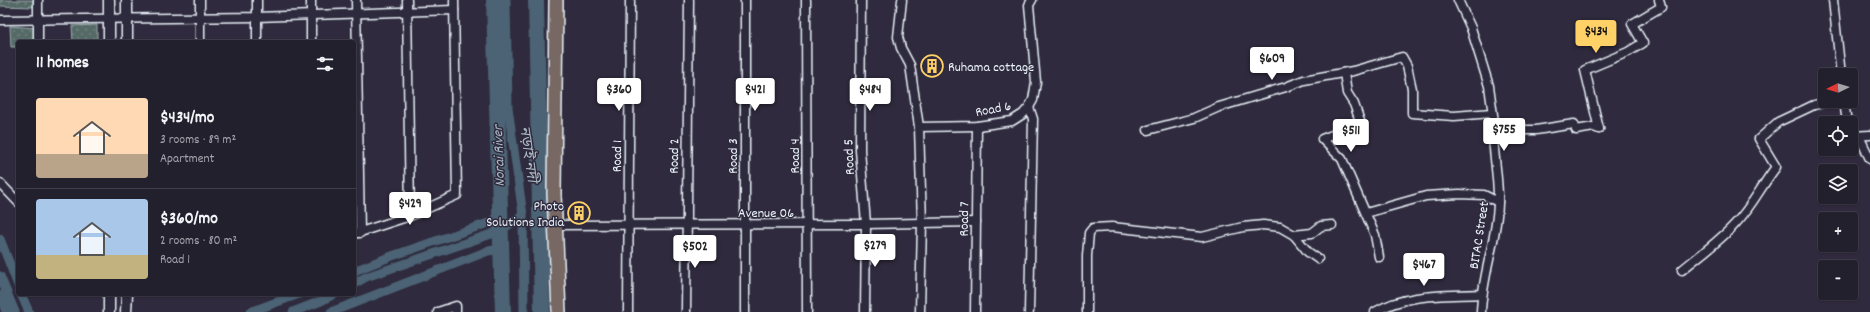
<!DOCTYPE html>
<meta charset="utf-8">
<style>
:root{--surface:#23202e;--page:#2f2d3a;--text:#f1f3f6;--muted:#a3a3aa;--line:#403e4a;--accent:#ffd166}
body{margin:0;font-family:Dekko,"Noto Sans Bengali",sans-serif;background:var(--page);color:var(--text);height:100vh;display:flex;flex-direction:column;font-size:15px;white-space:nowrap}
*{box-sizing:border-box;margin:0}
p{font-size:13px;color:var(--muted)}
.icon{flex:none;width:22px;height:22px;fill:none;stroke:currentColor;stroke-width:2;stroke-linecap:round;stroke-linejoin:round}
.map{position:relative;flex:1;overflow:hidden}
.sheet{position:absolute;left:16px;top:40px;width:340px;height:256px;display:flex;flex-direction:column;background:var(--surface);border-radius:4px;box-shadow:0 1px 3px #0004,0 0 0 1px var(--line)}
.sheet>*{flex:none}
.needle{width:26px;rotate:265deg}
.fabs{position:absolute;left:1818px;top:68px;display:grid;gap:8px}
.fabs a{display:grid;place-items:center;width:40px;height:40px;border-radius:4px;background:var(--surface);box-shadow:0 1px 3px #0004,0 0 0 1px var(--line);font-size:20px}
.price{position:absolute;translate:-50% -34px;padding:0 9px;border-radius:4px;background:#fff;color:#222;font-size:13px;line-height:26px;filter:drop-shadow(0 1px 2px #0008)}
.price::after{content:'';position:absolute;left:50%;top:24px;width:12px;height:9px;margin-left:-6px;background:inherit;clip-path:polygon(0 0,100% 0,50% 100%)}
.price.active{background:var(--accent);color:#111}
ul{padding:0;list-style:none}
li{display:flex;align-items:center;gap:12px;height:100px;padding:0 20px}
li+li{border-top:1px solid var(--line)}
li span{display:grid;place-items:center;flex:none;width:112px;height:80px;border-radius:4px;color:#555}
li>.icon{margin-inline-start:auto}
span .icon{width:48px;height:48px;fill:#fffc;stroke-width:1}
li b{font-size:17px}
h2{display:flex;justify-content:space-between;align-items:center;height:48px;padding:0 20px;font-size:17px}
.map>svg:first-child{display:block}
.grass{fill:url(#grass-dots);stroke:#9eaeaf}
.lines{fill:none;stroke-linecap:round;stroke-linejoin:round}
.canal{stroke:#4b6475;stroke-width:9}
.river{stroke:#4b6475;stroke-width:16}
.minor-casing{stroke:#e8f1f8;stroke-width:11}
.tertiary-casing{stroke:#e8f1f8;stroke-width:13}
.primary-casing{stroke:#e8f1f8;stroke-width:16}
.minor{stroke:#2f2a3d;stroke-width:8}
.tertiary{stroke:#2f2a3d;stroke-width:10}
.primary{stroke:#776864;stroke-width:13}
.labels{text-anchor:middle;stroke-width:3;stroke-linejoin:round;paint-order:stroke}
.poi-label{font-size:14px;fill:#e8f1f8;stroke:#2f2a3d;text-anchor:start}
.street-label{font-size:14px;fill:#e8f1f8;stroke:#2f2a3d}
.water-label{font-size:15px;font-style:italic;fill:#a9b9c4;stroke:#2f2a3d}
</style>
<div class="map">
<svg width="1870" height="312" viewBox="0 0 1870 312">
<defs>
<pattern id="grass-dots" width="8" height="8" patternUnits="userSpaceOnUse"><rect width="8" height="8" fill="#546b66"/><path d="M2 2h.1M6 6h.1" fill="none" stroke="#6d817d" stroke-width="1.8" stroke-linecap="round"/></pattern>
</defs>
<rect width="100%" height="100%" fill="#2f2a3d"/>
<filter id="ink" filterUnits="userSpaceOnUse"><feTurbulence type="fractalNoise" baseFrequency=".025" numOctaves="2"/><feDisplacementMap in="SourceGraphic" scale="8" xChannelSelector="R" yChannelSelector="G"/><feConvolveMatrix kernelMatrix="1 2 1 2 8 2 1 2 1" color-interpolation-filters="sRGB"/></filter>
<g filter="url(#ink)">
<g class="grass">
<polygon points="0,0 33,0 33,7 0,6"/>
<polygon points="97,25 97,42 73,42 72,26"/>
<polygon points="10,26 35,28 34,42 18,42 18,47 11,47"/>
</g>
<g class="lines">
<g class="canal">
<polyline points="506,0 508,107 523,215 524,312"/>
<polyline points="0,239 18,285"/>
<polyline points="0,276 15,312"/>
<polyline points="354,284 366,277 500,231 523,215"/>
<polyline points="21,294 29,312"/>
<polyline points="0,295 6,312"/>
<polyline points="250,312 299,294"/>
<polyline points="293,312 321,301 334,294"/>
<polyline points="331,312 488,251 501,249 500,219 392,256 354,271"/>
</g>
<g class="river">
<polyline points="494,0 503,312"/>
<polyline points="536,0 542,312"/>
</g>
<g class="minor-casing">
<g id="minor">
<polyline points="38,0 38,42"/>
<polyline points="200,0 200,42"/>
<polyline points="257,0 257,42"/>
<polyline points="311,0 311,42"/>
<polyline points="356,0 360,233"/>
<polyline points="407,0 410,216"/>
<polyline points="806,0 807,312"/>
<polyline points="861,0 860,150 866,224 865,312"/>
<polyline points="902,0 898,37 901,48 910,65 919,127"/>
<path d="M1458,0L1471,28L1489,86L1494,122L1495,130L1493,136C1494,157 1499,184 1498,203C1497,240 1482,275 1481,312"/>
<polyline points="1833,0 1841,75"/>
<polyline points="0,20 257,17 454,10"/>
<polyline points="1344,73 1347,93 1354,104 1361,124 1322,139 1342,159 1375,235 1379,257"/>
<polyline points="1844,101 1847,123"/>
<polyline points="1599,129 1585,70 1628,52 1643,43 1632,24 1661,7 1659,0"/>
<polyline points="1148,130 1194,118 1219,107 1286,87 1304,80 1353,71 1402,57 1407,66 1412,89 1412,113 1454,116 1492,113"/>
<polyline points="1495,130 1536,130 1574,124 1576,130 1594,127 1599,129"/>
<polyline points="1851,136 1870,135"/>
<polyline points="1859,136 1870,159"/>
<polyline points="0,183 18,202"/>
<polyline points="1366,213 1426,196 1459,194 1484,195 1498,202"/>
<polyline points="555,225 866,224 976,222"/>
<polyline points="354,234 410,216 457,195 454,0"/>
<polyline points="1294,235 1312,233 1321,226 1332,225"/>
<path d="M1682,270C1700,255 1721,240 1736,223C1752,206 1762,185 1776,167L1759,139L1778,122L1814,105L1831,101"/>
<polyline points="438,312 456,306 456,312"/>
<polyline points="628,312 630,0"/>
<polyline points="686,312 689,0"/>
<polyline points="745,312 745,0"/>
<polyline points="920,312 922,223 919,127 977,126 1012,121 1023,114 1029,107 1033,100 1036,82 1029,5 1032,0"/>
<polyline points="975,312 977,126"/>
<polyline points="1029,312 1033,119 1029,107"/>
<polyline points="1087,312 1087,256 1089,233 1093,228 1112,227 1202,237 1243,227 1263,225 1280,227 1294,235 1308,252 1318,259"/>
<path d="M1375,312C1407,293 1445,296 1481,294"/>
</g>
</g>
<g class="tertiary-casing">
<g id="tertiary">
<polyline points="109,0 109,42"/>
<polyline points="127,0 127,42"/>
<polyline points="109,294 109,312"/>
<polyline points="126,312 127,294"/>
</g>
</g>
<g class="primary-casing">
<polyline id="primary" points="556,0 554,193 559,312"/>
</g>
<use href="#minor" class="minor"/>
<use href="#tertiary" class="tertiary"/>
<use href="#primary" class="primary"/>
</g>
</g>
<defs>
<g id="building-ring" transform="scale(1.15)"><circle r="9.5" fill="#2f2a3d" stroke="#ffd166" stroke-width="1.5"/><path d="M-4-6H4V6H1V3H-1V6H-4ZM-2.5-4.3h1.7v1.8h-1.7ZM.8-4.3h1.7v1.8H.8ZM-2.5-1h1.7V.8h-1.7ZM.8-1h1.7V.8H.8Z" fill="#ffd166"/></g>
</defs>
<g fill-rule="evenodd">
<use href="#building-ring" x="932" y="66"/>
<use href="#building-ring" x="579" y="213"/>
</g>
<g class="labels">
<g class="poi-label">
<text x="948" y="71">Ruhama cottage</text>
<text x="564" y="210" text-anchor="end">Photo<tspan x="564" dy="16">Solutions India</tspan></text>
</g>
<g class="street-label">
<text transform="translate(993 108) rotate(-11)" y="5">Road 6</text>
<text transform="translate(616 156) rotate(-89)" y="5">Road 1</text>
<text transform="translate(673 156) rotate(-89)" y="5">Road 2</text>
<text transform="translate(732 156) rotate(-90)" y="5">Road 3</text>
<text transform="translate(794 156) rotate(-90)" y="5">Road 4</text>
<text transform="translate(848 157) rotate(-93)" y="5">Road 5</text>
<text x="766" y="217">Avenue 06</text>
<text transform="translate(963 219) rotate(-89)" y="5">Road 7</text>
<text transform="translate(1478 235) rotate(-81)" y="5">BITAC Street</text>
</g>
<g class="water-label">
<text transform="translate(529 154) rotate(82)" y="5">নড়াই নদী</text>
<text transform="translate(498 156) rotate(-92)" y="5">Norai River</text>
</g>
</g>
</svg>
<div class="fabs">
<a><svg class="needle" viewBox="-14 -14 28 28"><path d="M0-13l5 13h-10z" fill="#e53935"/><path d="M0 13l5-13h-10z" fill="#a3a3aa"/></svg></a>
<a><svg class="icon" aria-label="locate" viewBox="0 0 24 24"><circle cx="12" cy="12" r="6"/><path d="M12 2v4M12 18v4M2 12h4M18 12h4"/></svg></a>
<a><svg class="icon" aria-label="layers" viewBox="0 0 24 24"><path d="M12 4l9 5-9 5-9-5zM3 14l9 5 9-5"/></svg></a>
<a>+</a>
<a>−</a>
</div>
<b class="price active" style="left:1596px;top:54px">$434</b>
<b class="price" style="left:1272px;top:81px">$609</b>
<b class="price" style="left:619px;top:112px">$360</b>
<b class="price" style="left:755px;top:112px">$421</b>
<b class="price" style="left:870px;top:112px">$484</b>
<b class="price" style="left:1504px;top:152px">$755</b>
<b class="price" style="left:1351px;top:153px">$511</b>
<b class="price" style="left:410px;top:226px">$429</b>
<b class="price" style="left:875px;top:268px">$279</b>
<b class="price" style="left:695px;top:269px">$502</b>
<b class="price" style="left:1424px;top:287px">$467</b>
<section class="sheet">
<h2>11 homes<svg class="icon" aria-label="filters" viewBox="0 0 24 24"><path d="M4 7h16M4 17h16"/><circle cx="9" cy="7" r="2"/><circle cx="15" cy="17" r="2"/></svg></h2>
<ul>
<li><span style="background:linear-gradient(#ffd9b3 70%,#b9a48a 0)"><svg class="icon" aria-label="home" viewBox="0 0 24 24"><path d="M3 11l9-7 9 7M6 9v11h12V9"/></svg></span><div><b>$434/mo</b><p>3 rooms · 89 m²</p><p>Apartment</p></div></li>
<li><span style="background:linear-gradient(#a9c7e8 70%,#c2b280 0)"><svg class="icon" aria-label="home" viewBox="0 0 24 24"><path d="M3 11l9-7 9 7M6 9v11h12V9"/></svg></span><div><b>$360/mo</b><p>2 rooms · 80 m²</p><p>Road 1</p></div></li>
</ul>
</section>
</div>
